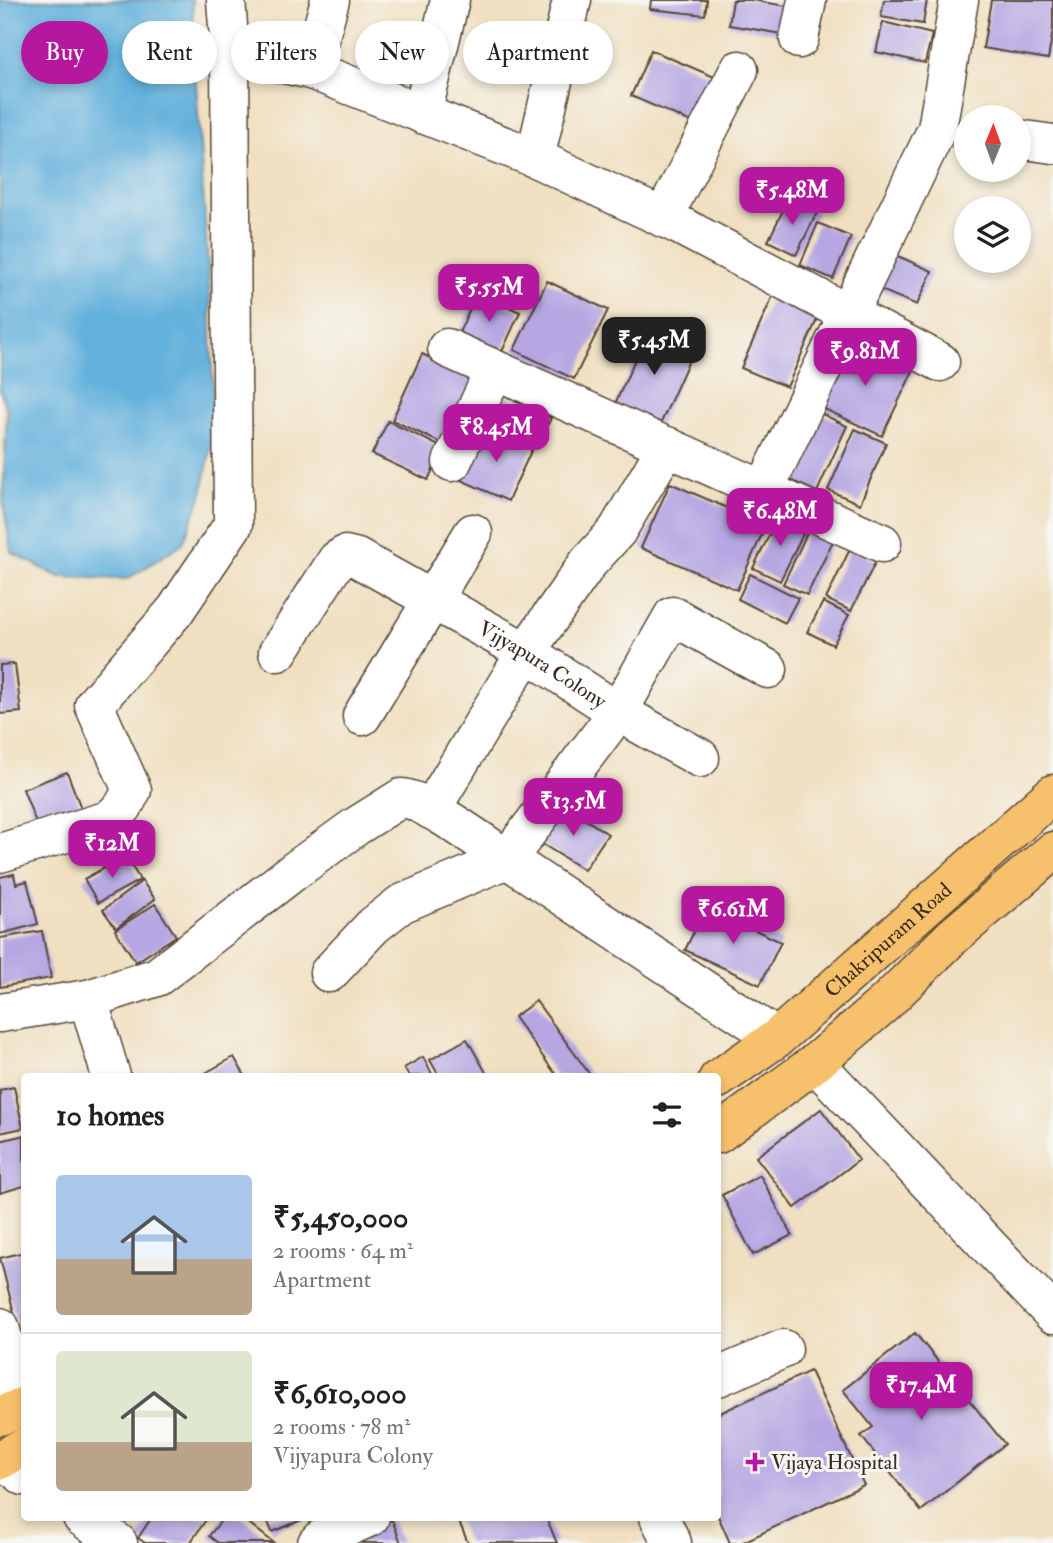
<!DOCTYPE html>
<meta charset="utf-8">
<style>
:root{--surface:#fff;--page:#f2f2f2;--text:#202124;--muted:#757577;--line:#e0e0e0;--accent:#b5179e}
body{margin:0;font-family:"IM FELL Double Pica",serif;background:var(--page);color:var(--text);height:100vh;display:flex;flex-direction:column;font-size:26px;white-space:nowrap}
*{box-sizing:border-box;margin:0}
p{font-size:23px;color:var(--muted)}
.icon{flex:none;width:38px;height:38px;fill:none;stroke:currentColor;stroke-width:2;stroke-linecap:round;stroke-linejoin:round}
.map{position:relative;flex:1;overflow:hidden}
.sheet{position:absolute;left:21px;top:1073px;width:700px;height:448px;display:flex;flex-direction:column;background:var(--surface);border-radius:7px;box-shadow:0 4px 10px #0003}
.sheet>*{flex:none}
.guide{position:absolute;left:21px;top:21px;width:700px;height:63px;display:flex;gap:14px}
.needle{width:46px;rotate:1deg}
.controls{position:absolute;left:954px;top:105px;display:grid;gap:14px}
.controls a{display:grid;place-items:center;width:77px;height:77px;border-radius:50%;background:var(--surface);box-shadow:0 4px 10px #0003;font-size:35px}
.price{position:absolute;translate:-50% -60px;padding:0 16px;border-radius:14px;background:var(--accent);color:#fff;font-size:23px;line-height:46px;filter:drop-shadow(0 2px 4px #0008)}
.price::after{content:'';position:absolute;left:50%;top:42px;width:21px;height:16px;margin-left:-10px;background:inherit;clip-path:polygon(0 0,100% 0,50% 100%)}
.price.selected{background:#222;color:#fff}
ul{padding:0;list-style:none}
li{display:flex;align-items:center;gap:21px;height:175px;padding:0 35px}
li+li{border-top:2px solid var(--line)}
li span{display:grid;place-items:center;flex:none;width:196px;height:140px;border-radius:7px;color:#555}
li>.icon{margin-inline-start:auto}
span .icon{width:84px;height:84px;fill:#fffc;stroke-width:1}
li b{font-size:30px}
h2{display:flex;justify-content:space-between;align-items:center;height:84px;padding:0 35px;font-size:30px}
.tag{padding:0 24px;border-radius:32px;background:var(--surface);box-shadow:0 4px 10px #0003;font-size:24px;line-height:63px}
.tag.selected{background:var(--accent);color:#fff}
.map>svg:first-child{display:block}
.water{fill:#62b0dc;stroke:#4e6d7d;stroke-width:2}
.building{fill:#b6a7e2}
.lines{fill:none;stroke-linecap:round;stroke-linejoin:round}
.minor-casing{stroke:#564536;stroke-width:41}
.major-casing{stroke:#564536;stroke-width:41}
.minor{stroke:#fff;stroke-width:38}
.major{stroke:#f7c06c;stroke-width:38}
.poi-dot{fill:#b5179e;stroke:#f6f6f2;stroke-width:2.5}
.labels{text-anchor:middle;stroke-width:6;stroke-linejoin:round;paint-order:stroke}
.street-label{font-size:21px;fill:#3b2a1e;stroke:#f6f6f2}
.poi-label{font-size:21px;fill:#3b2a1e;stroke:#f6f6f2;text-anchor:start}
</style>
<div class="map">
<svg width="1053" height="1543" viewBox="0 0 1053 1543">
<rect width="100%" height="100%" fill="#f6f6f2"/>
<filter id="ink" filterUnits="userSpaceOnUse"><feTurbulence type="fractalNoise" baseFrequency=".0143" numOctaves="2"/><feDisplacementMap in="SourceGraphic" scale="14" xChannelSelector="R" yChannelSelector="G"/><feConvolveMatrix kernelMatrix="1 2 1 2 8 2 1 2 1" color-interpolation-filters="sRGB"/></filter>
<filter id="wash" filterUnits="userSpaceOnUse"><feTurbulence type="fractalNoise" baseFrequency=".00686" numOctaves="4" result="noise"/><feDisplacementMap in="SourceGraphic" scale="28" xChannelSelector="R" yChannelSelector="G"/><feGaussianBlur stdDeviation="1.57" result="paint"/><feColorMatrix in="noise" values="0 0 0 0 0 0 0 0 0 0 0 0 0 0 0 0 0 1.4 0 .05"/><feComposite in="paint" operator="in"/></filter>
<g filter="url(#wash)">
<rect width="100%" height="100%" fill="#f0e0c1"/>
<polygon class="water" points="0,0 193,0 193,38 210,296 214,430 202,494 183,543 128,579 59,577 11,552 3,501 7,411 0,390"/>
<g id="blocks">
<g class="building">
<polygon points="651,0 707,0 705,15 650,9"/>
<polygon points="733,0 750,0 787,6 782,34 729,25"/>
<polygon points="884,0 927,0 923,24 881,17"/>
<polygon points="991,0 1053,0 1053,30 1048,59 983,48"/>
<polygon points="883,22 932,34 925,63 876,52"/>
<polygon points="651,50 719,79 698,125 631,96"/>
<polygon points="788,200 817,213 796,255 768,241"/>
<polygon points="818,223 851,237 833,279 800,265"/>
<polygon points="891,253 932,271 917,305 876,288"/>
<polygon points="547,281 608,310 574,379 514,350"/>
<polygon points="477,293 520,312 500,356 457,337"/>
<polygon points="774,293 820,313 787,387 741,368"/>
<polygon points="649,328 694,349 660,425 615,404"/>
<polygon points="848,341 913,371 882,436 818,406"/>
<polygon points="422,354 476,379 445,445 392,420"/>
<polygon points="502,394 551,418 537,447 488,422"/>
<polygon points="818,412 847,426 817,492 788,479"/>
<polygon points="388,421 443,448 428,480 372,454"/>
<polygon points="485,428 532,449 508,501 461,480"/>
<polygon points="855,429 886,443 860,504 828,490"/>
<polygon points="670,483 766,525 737,590 641,548"/>
<polygon points="779,515 806,528 780,581 753,568"/>
<polygon points="809,529 833,541 807,595 783,584"/>
<polygon points="850,549 876,561 851,611 826,599"/>
<polygon points="750,574 798,598 785,623 738,599"/>
<polygon points="823,602 849,615 833,645 807,632"/>
<polygon points="15,664 21,712 0,714 0,665"/>
<polygon points="67,772 84,816 40,833 23,789"/>
<polygon points="563,805 608,834 584,870 539,842"/>
<polygon points="126,856 140,880 98,903 84,879"/>
<polygon points="14,874 16,884 27,881 38,924 0,934 0,877"/>
<polygon points="142,881 155,899 116,928 103,910"/>
<polygon points="155,904 176,936 136,962 115,930"/>
<polygon points="706,907 781,942 760,985 685,950"/>
<polygon points="42,931 51,978 0,987 0,938"/>
<polygon points="536,1001 591,1076 557,1076 514,1017"/>
<polygon points="467,1039 488,1076 439,1076 430,1060"/>
<polygon points="234,1057 245,1076 200,1076"/>
<polygon points="423,1057 433,1076 409,1076 404,1068"/>
<polygon points="14,1087 23,1128 0,1133 0,1090"/>
<polygon points="821,1109 859,1160 795,1208 756,1157"/>
<polygon points="24,1135 24,1186 0,1193 0,1141"/>
<polygon points="760,1175 792,1235 753,1255 722,1195"/>
<polygon points="24,1252 24,1352 0,1258"/>
<polygon points="915,1333 1005,1444 921,1511 861,1436 873,1427 843,1390"/>
<polygon points="810,1371 864,1485 741,1543 730,1543 718,1516 718,1414"/>
<polygon points="152,1517 208,1517 190,1543 145,1543 138,1538"/>
<polygon points="224,1517 241,1517 274,1543 218,1543 209,1536"/>
<polygon points="266,1517 309,1517 272,1532"/>
<polygon points="457,1517 546,1517 557,1543 468,1543"/>
<polygon points="392,1520 401,1543 358,1543 355,1535"/>
</g>
</g>
</g>
<g filter="url(#ink)">
<use href="#blocks" fill-opacity="0" stroke="#564536" stroke-width="2"/>
<g class="lines">
<g class="minor-casing">
<g id="minor">
<polyline points="330,0 311,70 535,158 677,224 940,362"/>
<polyline points="799,39 807,0"/>
<polyline points="230,52 311,70"/>
<polyline points="422,114 450,0"/>
<polyline points="1018,139 1053,144"/>
<polyline points="535,158 572,0"/>
<polyline points="663,218 739,70"/>
<polyline points="447,348 882,543"/>
<polyline points="452,462 494,371"/>
<polyline points="764,490 937,129 959,0"/>
<path id="s1" d="M278,652L337,560L345,555L357,558L526,652L618,712L507,859L777,1038"/>
<polyline points="362,716 473,533"/>
<polyline points="700,758 618,712 673,616 768,669"/>
<polyline points="431,810 526,652 588,563 617,531 667,446"/>
<polyline points="0,853 109,820 123,807 132,790 94,705 175,611 233,525 230,52 226,0"/>
<polyline points="329,973 373,926 401,904 507,859"/>
<polyline points="88,999 111,1076"/>
<path d="M0,1013L88,999L157,977L293,872L355,827L401,798C417,795 489,847 507,859"/>
<polyline points="815,1063 1053,1314"/>
<polyline points="0,1327 22,1407"/>
<polyline points="718,1377 783,1349"/>
<polyline points="1,1459 24,1476"/>
<polyline points="82,1517 118,1543"/>
<polyline points="659,1517 672,1543"/>
<polyline points="317,1543 321,1539 370,1517"/>
</g>
</g>
<g class="major-casing">
<g id="major">
<path id="s2" d="M718,1079L777,1038L1053,794"/>
<polyline points="718,1134 815,1063 885,1003 952,937 1053,851"/>
<polyline points="0,1416 24,1406"/>
<polyline points="0,1460 24,1447"/>
</g>
</g>
<use href="#minor" class="minor"/>
<use href="#major" class="major"/>
</g>
</g>
<path class="poi-dot" d="M751.5 1451.5h7v7h7v7h-7v7h-7v-7h-7v-7h7z"/>
<g class="labels">
<g class="street-label">
<text dy="7" stroke="none"><textPath href="#s1" startOffset="345">Vijyapura Colony</textPath></text>
<text dy="7" stroke="none"><textPath href="#s2" startOffset="220">Chakripuram Road</textPath></text>
</g>
<g class="poi-label">
<text x="771" y="1469">Vijaya Hospital</text>
</g>
</g>
</svg>
<div class="controls">
<a><svg class="needle" viewBox="-14 -14 28 28"><path d="M0-13l5 13h-10z" fill="#e53935"/><path d="M0 13l5-13h-10z" fill="#757577"/></svg></a>
<a><svg class="icon" aria-label="layers" viewBox="0 0 24 24"><path d="M12 4l9 5-9 5-9-5zM3 14l9 5 9-5"/></svg></a>
</div>
<b class="price" style="left:792px;top:227px">₹5.48M</b>
<b class="price" style="left:489px;top:324px">₹5.55M</b>
<b class="price selected" style="left:654px;top:377px">₹5.45M</b>
<b class="price" style="left:865px;top:388px">₹9.81M</b>
<b class="price" style="left:496px;top:464px">₹8.45M</b>
<b class="price" style="left:780px;top:548px">₹6.48M</b>
<b class="price" style="left:573px;top:838px">₹13.5M</b>
<b class="price" style="left:112px;top:880px">₹12M</b>
<b class="price" style="left:733px;top:946px">₹6.61M</b>
<b class="price" style="left:921px;top:1422px">₹17.4M</b>
<div class="guide">
<a class="tag selected">Buy</a>
<a class="tag">Rent</a>
<a class="tag">Filters</a>
<a class="tag">New</a>
<a class="tag">Apartment</a>
</div>
<section class="sheet">
<h2>10 homes<svg class="icon" aria-label="filters" viewBox="0 0 24 24"><path d="M4 7h16M4 17h16"/><circle cx="9" cy="7" r="2"/><circle cx="15" cy="17" r="2"/></svg></h2>
<ul>
<li><span style="background:linear-gradient(#a9c7e8 60%,#b9a48a 0)"><svg class="icon" aria-label="home" viewBox="0 0 24 24"><path d="M3 11l9-7 9 7M6 9v11h12V9"/></svg></span><div><b>₹5,450,000</b><p>2 rooms · 64 m²</p><p>Apartment</p></div></li>
<li><span style="background:linear-gradient(#dfe7d0 65%,#b9a48a 0)"><svg class="icon" aria-label="home" viewBox="0 0 24 24"><path d="M3 11l9-7 9 7M6 9v11h12V9"/></svg></span><div><b>₹6,610,000</b><p>2 rooms · 78 m²</p><p>Vijyapura Colony</p></div></li>
</ul>
</section>
</div>
